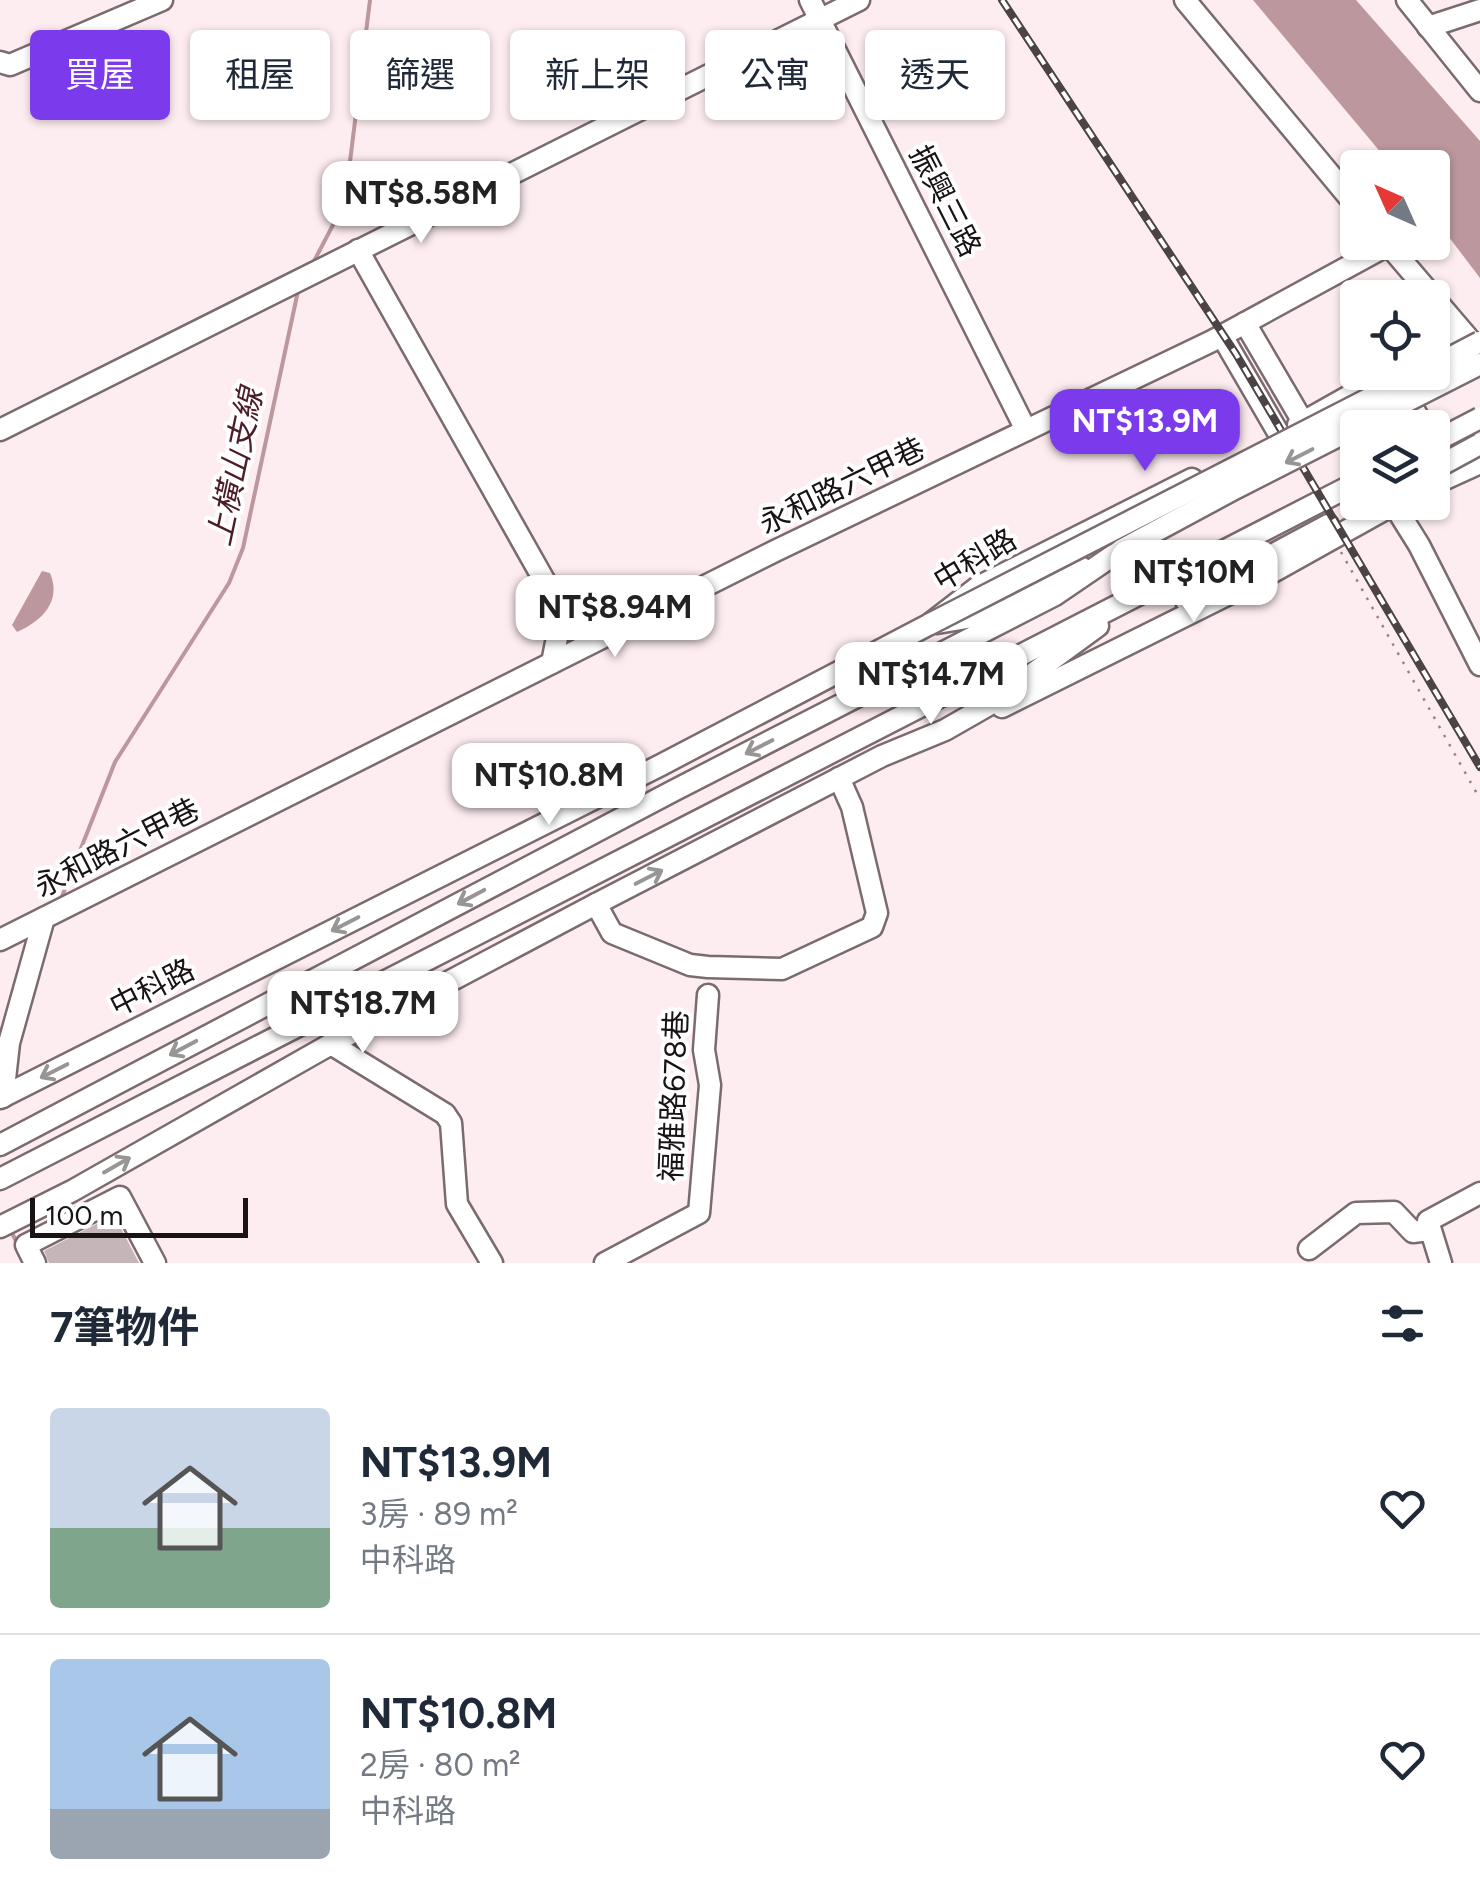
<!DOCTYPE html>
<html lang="zh-TW">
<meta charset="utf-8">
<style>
:root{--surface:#fff;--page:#f2f2f3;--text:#1f2937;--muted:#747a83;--line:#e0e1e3;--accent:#7c3aed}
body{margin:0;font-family:Figtree,"Noto Sans TC",sans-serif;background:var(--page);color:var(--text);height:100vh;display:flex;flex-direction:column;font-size:38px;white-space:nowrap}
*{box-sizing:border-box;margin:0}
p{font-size:32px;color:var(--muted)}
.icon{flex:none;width:55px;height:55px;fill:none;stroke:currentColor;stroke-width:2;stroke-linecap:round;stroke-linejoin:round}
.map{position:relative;height:1263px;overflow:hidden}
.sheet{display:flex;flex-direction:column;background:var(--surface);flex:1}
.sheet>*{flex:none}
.guide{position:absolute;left:30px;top:30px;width:1420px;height:90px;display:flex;gap:20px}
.needle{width:65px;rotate:315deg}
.tools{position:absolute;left:1340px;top:150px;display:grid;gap:20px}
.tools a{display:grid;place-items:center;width:110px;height:110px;border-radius:10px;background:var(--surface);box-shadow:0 2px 8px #0004;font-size:50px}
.scale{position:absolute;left:30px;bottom:25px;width:218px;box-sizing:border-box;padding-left:10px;border:5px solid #191314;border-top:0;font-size:28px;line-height:35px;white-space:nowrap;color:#191314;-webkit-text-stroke:8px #fff;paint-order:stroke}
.price{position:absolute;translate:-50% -85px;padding:0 22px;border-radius:20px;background:#fff;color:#222;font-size:32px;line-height:65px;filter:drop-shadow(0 2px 5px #0008)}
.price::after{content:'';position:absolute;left:50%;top:60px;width:30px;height:22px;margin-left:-15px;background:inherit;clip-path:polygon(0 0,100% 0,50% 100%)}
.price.on{background:var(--accent);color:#fff}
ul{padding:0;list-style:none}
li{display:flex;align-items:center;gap:30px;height:250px;padding:0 50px}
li+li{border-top:2px solid var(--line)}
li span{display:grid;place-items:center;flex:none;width:280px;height:200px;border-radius:10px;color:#555}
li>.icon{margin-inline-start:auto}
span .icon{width:120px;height:120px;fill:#fffc;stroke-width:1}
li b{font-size:42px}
h2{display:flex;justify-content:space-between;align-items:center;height:120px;padding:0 50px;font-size:42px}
.chip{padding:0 35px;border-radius:10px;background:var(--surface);box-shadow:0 2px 8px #0004;font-size:35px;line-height:90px}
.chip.on{background:var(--accent);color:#fff}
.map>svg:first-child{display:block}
.water{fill:#bc979d}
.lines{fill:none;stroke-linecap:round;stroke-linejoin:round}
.stream{stroke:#bc979d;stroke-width:4}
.building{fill:#c5b5b8}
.minor-casing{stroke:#7a6b6e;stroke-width:25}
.path{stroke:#908486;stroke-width:2.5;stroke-dasharray:2.5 8;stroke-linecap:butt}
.minor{stroke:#fff;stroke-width:20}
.rail-casing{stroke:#4b4344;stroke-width:8}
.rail{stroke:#fff;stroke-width:4;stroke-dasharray:11;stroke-linecap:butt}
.minor-bridge-casing{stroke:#7a6b6e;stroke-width:25;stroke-linecap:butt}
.minor-bridge{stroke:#fff;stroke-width:20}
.oneway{stroke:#989595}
.labels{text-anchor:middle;stroke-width:8;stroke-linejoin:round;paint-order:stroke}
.street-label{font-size:30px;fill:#191314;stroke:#fff}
.water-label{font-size:32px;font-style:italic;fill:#4d1c29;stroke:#fff}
</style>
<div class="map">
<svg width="1480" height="1263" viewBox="0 0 1480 1263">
<rect width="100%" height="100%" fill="#feedf0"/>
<g class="water">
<polygon points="1253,0 1356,0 1480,141 1480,278 1433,216 1432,168 1393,167"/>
<path d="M42,571L50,573C62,601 42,621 17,632L12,625Z"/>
</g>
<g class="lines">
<g class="stream">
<polyline points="312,265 345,202 370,0"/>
<polyline points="61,899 115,762 229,583 243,548 298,291"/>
<polyline points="12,1233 18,1245"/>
</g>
</g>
<polygon class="building" points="114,1215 139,1263 49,1263 44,1251"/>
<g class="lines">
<g class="minor-casing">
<g id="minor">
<polyline points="810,0 1026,430"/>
<polyline points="1185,0 1358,208"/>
<polyline points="1407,0 1480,91"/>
<polyline points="1428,27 1480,10"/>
<polyline points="0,62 10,65 162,0"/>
<polyline points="1386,242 1480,352"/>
<polyline points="358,250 562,612 552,663"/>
<polyline points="1245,323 1303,422"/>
<polyline points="1222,336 1279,434"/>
<polyline points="1432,351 1464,334"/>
<polyline points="1401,386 1424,428"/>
<polyline points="1298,425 1392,372"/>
<polyline points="0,430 859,0"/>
<polyline points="1432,485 1480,463"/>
<polyline points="1394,505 1419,545 1480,665"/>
<polyline points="1186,601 1328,525"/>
<polyline points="937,623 967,618 1081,567"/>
<polyline points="1002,707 1269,574 1398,502"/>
<polyline points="596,904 612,933 690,965 708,967 782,969 872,927 877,913 852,807 839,778"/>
<polyline points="0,940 775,551 1212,341 1388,245"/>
<polyline points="331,1044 445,1114 451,1123 457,1204 492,1263"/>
<polyline points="3,1097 9,1043 44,918"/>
<polyline points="0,1098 661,765 930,624 978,587 1192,479"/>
<polyline points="0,1145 675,790 1055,595 1121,550"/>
<polyline points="0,1179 1358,482"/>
<polyline points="0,1227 72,1191 331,1044 596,904 882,756 945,730 994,702 1098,626"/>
<polyline points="1309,1249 1356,1213 1394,1212 1413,1232 1429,1230"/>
<polyline points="35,1263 26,1245 120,1197 155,1263"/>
<polyline points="605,1263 699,1213 710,1085 704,1050 708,995"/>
<polyline points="1441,1263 1428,1221 1480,1193"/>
</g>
</g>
<polyline class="path" points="1341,552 1480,799"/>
<use href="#minor" class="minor"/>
<g class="rail-casing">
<polyline id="rail" points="1002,0 1236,354 1480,767"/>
</g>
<use href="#rail" class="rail"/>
<g class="minor-bridge-casing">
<g id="minor-bridge">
<polyline points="1432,367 1480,342"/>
<polyline points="1432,443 1480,418"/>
<polyline points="1432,470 1480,444"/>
<polyline points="1121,550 1236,488 1480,364"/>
<polyline points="930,624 1421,372"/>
</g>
</g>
<use href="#minor-bridge" class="minor-bridge"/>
</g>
<defs><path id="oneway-shaft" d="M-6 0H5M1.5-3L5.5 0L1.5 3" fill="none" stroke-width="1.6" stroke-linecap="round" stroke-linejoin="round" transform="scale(2.5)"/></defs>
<g class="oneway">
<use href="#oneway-shaft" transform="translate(1299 456) rotate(153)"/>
<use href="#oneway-shaft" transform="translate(759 747) rotate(153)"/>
<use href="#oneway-shaft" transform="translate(649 877) rotate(-27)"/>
<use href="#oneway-shaft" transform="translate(471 897) rotate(152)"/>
<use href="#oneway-shaft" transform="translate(345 924) rotate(153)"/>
<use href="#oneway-shaft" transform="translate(183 1048) rotate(152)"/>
<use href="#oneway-shaft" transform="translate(54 1071) rotate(153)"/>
<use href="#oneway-shaft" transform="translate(117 1165) rotate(-30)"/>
</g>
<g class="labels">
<g class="street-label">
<text transform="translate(945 201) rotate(63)" y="10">振興三路</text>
<text transform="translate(842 486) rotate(-26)" y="10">永和路六甲巷</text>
<text transform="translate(975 560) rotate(-31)" y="10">中科路</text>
<text transform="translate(117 848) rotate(-27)" y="10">永和路六甲巷</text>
<text transform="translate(152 988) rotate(-27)" y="10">中科路</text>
<text transform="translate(674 1096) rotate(-88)" y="10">福雅路678巷</text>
</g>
<g class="water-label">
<text transform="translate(235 467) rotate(-78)" y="11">上橫山支線</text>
</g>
</g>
</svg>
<div class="tools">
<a><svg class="needle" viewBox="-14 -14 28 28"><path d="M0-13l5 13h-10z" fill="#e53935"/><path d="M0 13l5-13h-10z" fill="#747a83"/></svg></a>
<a><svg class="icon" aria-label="locate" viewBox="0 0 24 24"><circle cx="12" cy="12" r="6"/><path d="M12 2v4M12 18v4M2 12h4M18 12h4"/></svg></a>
<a><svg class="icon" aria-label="layers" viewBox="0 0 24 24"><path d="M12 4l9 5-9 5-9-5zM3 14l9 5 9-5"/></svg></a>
</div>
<div class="scale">100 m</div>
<b class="price" style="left:421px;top:246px">NT$8.58M</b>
<b class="price on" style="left:1145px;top:474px">NT$13.9M</b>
<b class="price" style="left:1194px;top:625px">NT$10M</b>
<b class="price" style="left:615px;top:660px">NT$8.94M</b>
<b class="price" style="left:931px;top:727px">NT$14.7M</b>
<b class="price" style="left:549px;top:828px">NT$10.8M</b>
<b class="price" style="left:363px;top:1056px">NT$18.7M</b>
<div class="guide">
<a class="chip on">買屋</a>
<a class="chip">租屋</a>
<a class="chip">篩選</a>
<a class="chip">新上架</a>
<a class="chip">公寓</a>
<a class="chip">透天</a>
</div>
</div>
<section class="sheet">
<h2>7筆物件<svg class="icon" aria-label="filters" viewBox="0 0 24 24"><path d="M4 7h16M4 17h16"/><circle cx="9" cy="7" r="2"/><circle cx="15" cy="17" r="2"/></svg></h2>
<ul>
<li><span style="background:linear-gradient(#c9d6e8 60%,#7fa58c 0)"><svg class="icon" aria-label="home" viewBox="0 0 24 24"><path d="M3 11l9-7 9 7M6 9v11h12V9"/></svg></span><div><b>NT$13.9M</b><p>3房 · 89 m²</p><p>中科路</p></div><svg class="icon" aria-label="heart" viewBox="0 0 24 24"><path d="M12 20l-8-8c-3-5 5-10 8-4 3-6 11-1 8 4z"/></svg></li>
<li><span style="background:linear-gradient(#a9c7e8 75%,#9aa5b1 0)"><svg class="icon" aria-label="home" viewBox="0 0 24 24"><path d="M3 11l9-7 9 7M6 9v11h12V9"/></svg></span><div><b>NT$10.8M</b><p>2房 · 80 m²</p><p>中科路</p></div><svg class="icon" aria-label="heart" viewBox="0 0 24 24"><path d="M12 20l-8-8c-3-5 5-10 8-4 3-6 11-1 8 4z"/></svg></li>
</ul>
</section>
